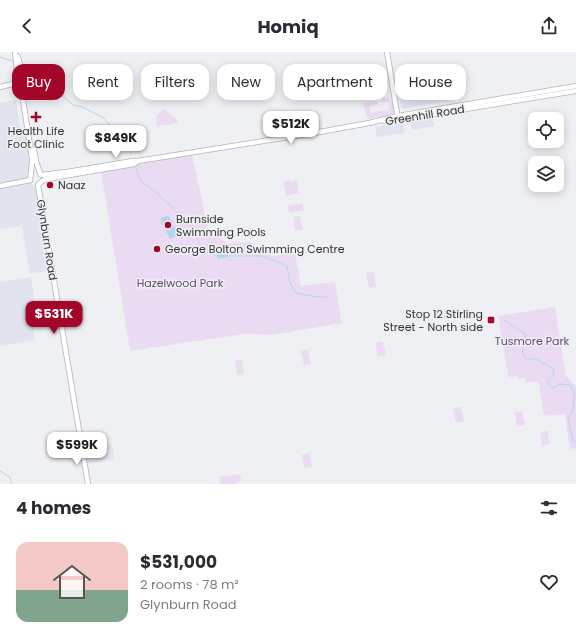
<!DOCTYPE html>
<meta charset="utf-8">
<style>
:root{--surface:#fff;--page:#f2f2f3;--text:#2b2b33;--muted:#7c7c81;--accent:#a4062a}
body{margin:0;font-family:Poppins,sans-serif;background:var(--page);color:var(--text);height:100vh;display:flex;flex-direction:column;font-size:15px;white-space:nowrap}
*{box-sizing:border-box;margin:0}
p{font-size:13px;color:var(--muted)}
.icon{flex:none;width:22px;height:22px;fill:none;stroke:currentColor;stroke-width:2;stroke-linecap:round;stroke-linejoin:round}
.map{position:relative;height:432px;overflow:hidden}
.sheet{display:flex;flex-direction:column;background:var(--surface);flex:1}
.sheet>*{flex:none}
.hud{position:absolute;left:12px;top:12px;width:552px;height:36px;display:flex;gap:8px}
.controls{position:absolute;left:528px;top:60px;display:grid;gap:8px}
.controls a{display:grid;place-items:center;width:36px;height:36px;border-radius:8px;background:var(--surface);box-shadow:0 2px 10px #0003;font-size:20px}
.price{position:absolute;translate:-50% -34px;padding:0 9px;border-radius:8px;background:#fff;color:#222;font-size:13px;line-height:26px;filter:drop-shadow(0 1px 2px #0008)}
.price::after{content:'';position:absolute;left:50%;top:24px;width:12px;height:9px;margin-left:-6px;background:inherit;clip-path:polygon(0 0,100% 0,50% 100%)}
.price.selected{background:var(--accent);color:#fff}
ul{padding:0;list-style:none}
li{display:flex;align-items:center;gap:12px;height:100px;padding:0 16px}
li span{display:grid;place-items:center;flex:none;width:112px;height:80px;border-radius:12px;color:#555}
li>.icon{margin-inline-start:auto}
span .icon{width:48px;height:48px;fill:#fffc;stroke-width:1}
li b{font-size:17px}
h2{display:flex;justify-content:space-between;align-items:center;height:48px;padding:0 16px;font-size:17px}
.chip{padding:0 14px;border-radius:12px;background:var(--surface);box-shadow:0 2px 10px #0003;font-size:14px;line-height:36px}
.chip.selected{background:var(--accent);color:#fff}
header{display:flex;justify-content:space-between;align-items:center;height:52px;padding:0 16px;background:var(--surface);font-size:18px;font-weight:700}
.map>svg:first-child{display:block}
.built{fill:#e1e3ee}
.green{fill:#ebdbf2}
.water{fill:#b0d7ec}
.lines{fill:none;stroke-linecap:round;stroke-linejoin:round}
.stream{stroke:#b0d7ec;stroke-width:1}
.secondary-casing{stroke:#b3b4b7;stroke-width:6}
.secondary{stroke:#fff;stroke-width:4.5}
.poi-dot{fill:#a4062a;stroke:#eff0f3;stroke-width:1.5}
.labels{text-anchor:middle;stroke-width:3;stroke-linejoin:round;paint-order:stroke}
.street-label{font-size:11px;fill:#323334;stroke:#eff0f3}
.poi-label{font-size:11px;fill:#323334;stroke:#eff0f3;text-anchor:start}
.park-label{font-size:11px;fill:#664672;stroke:#eff0f3}
</style>
<header><svg class="icon" aria-label="back" viewBox="0 0 24 24"><path d="M15 5l-7 7 7 7"/></svg>Homiq<svg class="icon" aria-label="share" viewBox="0 0 24 24"><path d="M12 15V3M7 8l5-5 5 5M5 13v7h14v-7"/></svg></header>
<div class="map">
<svg width="576" height="432" viewBox="0 0 576 432">
<rect width="100%" height="100%" fill="#eff0f3"/>
<g class="built">
<polygon points="422,25 423,34 444,30 448,48 447,49 403,57 401,55 398,38 418,34 417,26"/>
<polygon points="16,48 21,81 26,80 31,110 30,128 33,133 38,133 40,171 46,216 48,219 30,222 22,174 0,177 0,51"/>
<polygon points="431,66 433,67 434,74 412,78 410,70"/>
<polygon points="403,71 405,81 377,85 375,75"/>
<polygon points="31,225 38,271 33,273 35,288 0,294 0,230"/>
<polygon points="112,392 114,407 88,412 87,397"/>
</g>
<g class="green">
<polygon points="46,26 47,35 30,38 29,30"/>
<polygon points="390,46 392,48 394,60 392,63 368,67 363,52 365,49 370,50 377,48 378,52 369,54 371,61 389,57 388,50 382,51 381,47"/>
<polygon points="163,57 177,67 178,71 157,74 156,65"/>
<polygon points="192,102 208,177 227,191 250,190 272,204 295,201 301,234 335,230 342,271 272,283 244,282 130,299 101,119"/>
<polygon points="290,128 291,130 297,129 299,141 286,144 283,130"/>
<polygon points="302,151 304,158 289,161 288,154"/>
<polygon points="300,164 303,178 295,179 293,165"/>
<polygon points="374,220 376,235 369,236 366,221"/>
<polygon points="555,255 566,323 576,335 576,396 570,397 565,362 544,364 538,329 525,331 525,326 518,327 517,324 508,325 498,264"/>
<polygon points="383,289 386,303 378,305 375,291"/>
<polygon points="308,297 311,312 304,313 301,299"/>
<polygon points="242,307 244,321 237,323 235,308"/>
<polygon points="461,355 464,369 456,371 453,356"/>
<polygon points="522,359 525,373 517,374 515,360"/>
<polygon points="548,379 550,392 542,394 540,380"/>
<polygon points="310,401 312,415 304,416 302,403"/>
<polygon points="240,422 241,428 235,432 220,432 219,425"/>
</g>
<g class="water">
<polygon points="168,163 179,183 170,187 160,167"/>
<polygon points="218,197 224,197 229,199 229,201 227,205 218,207 217,204"/>
</g>
<g class="lines">
<g class="stream">
<polyline points="0,5 12,9"/>
<polyline points="22,13 30,20 39,30 52,35 73,53 82,55 102,65 111,74 120,88 127,94 131,102"/>
<polyline points="136,116 141,129 157,141 191,174 203,199 214,203 218,203"/>
<polyline points="228,204 262,204 287,214 290,231 296,241 317,245 329,245"/>
<path d="M504,268L525,282C527,292 518,298 526,307H537L545,312L554,317L553,324L548,330L549,333L552,336L561,332L570,333L574,340V348L573,358L568,366L573,389L576,390"/>
<polyline points="0,419 10,425 12,432"/>
</g>
<g class="secondary-casing">
<g id="secondary">
<polyline points="15,0 18,28 17,31"/>
<polyline points="387,0 398,67"/>
<polyline points="18,5 23,26"/>
<path d="M23,26C28,30 24,39 25,45"/>
<polyline points="17,31 20,34 22,42 32,106 32,111 30,128"/>
<polyline points="0,35 17,31"/>
<polyline points="384,69 398,68 576,39"/>
<polyline points="34,98 36,109 40,121"/>
<polyline points="41,123 67,120 133,109 138,109 314,81 369,71 398,64 576,34"/>
<polyline points="38,133 88,432"/>
<polyline points="38,133 42,129 46,127 134,112 138,109"/>
<polyline points="0,134 30,128"/>
</g>
</g>
<use href="#secondary" class="secondary"/>
</g>
<g class="poi-dot">
<path d="M34 59h4v4h4v4h-4v4h-4v-4h-4v-4h4z"/>
<circle cx="50" cy="133" r="4"/>
<circle cx="168" cy="173" r="4"/>
<circle cx="157" cy="197" r="4"/>
<rect x="487" y="264" width="8" height="8" rx="2"/>
</g>
<g class="labels">
<g class="street-label">
<text transform="translate(425 63) rotate(-9)" y="4">Greenhill Road</text>
<text transform="translate(47 188) rotate(81)" y="4">Glynburn Road</text>
</g>
<g class="poi-label">
<text x="36" y="83" text-anchor="middle">Health Life<tspan x="36" dy="13">Foot Clinic</tspan></text>
<text x="58" y="137">Naaz</text>
<text x="176" y="171">Burnside<tspan x="176" dy="13">Swimming Pools</tspan></text>
<text x="165" y="201">George Bolton Swimming Centre</text>
<text x="483" y="266" text-anchor="end">Stop 12 Stirling<tspan x="483" dy="13">Street - North side</tspan></text>
</g>
<g class="park-label">
<text x="180" y="235">Hazelwood Park</text>
<text x="532" y="293">Tusmore Park</text>
</g>
</g>
</svg>
<div class="controls">
<a><svg class="icon" aria-label="locate" viewBox="0 0 24 24"><circle cx="12" cy="12" r="6"/><path d="M12 2v4M12 18v4M2 12h4M18 12h4"/></svg></a>
<a><svg class="icon" aria-label="layers" viewBox="0 0 24 24"><path d="M12 4l9 5-9 5-9-5zM3 14l9 5 9-5"/></svg></a>
</div>
<b class="price" style="left:291px;top:93px">$512K</b>
<b class="price" style="left:116px;top:107px">$849K</b>
<b class="price selected" style="left:54px;top:283px">$531K</b>
<b class="price" style="left:77px;top:414px">$599K</b>
<div class="hud">
<a class="chip selected">Buy</a>
<a class="chip">Rent</a>
<a class="chip">Filters</a>
<a class="chip">New</a>
<a class="chip">Apartment</a>
<a class="chip">House</a>
</div>
</div>
<section class="sheet">
<h2>4 homes<svg class="icon" aria-label="filters" viewBox="0 0 24 24"><path d="M4 7h16M4 17h16"/><circle cx="9" cy="7" r="2"/><circle cx="15" cy="17" r="2"/></svg></h2>
<ul>
<li><span style="background:linear-gradient(#f6c9c9 60%,#7fa58c 0)"><svg class="icon" aria-label="home" viewBox="0 0 24 24"><path d="M3 11l9-7 9 7M6 9v11h12V9"/></svg></span><div><b>$531,000</b><p>2 rooms · 78 m²</p><p>Glynburn Road</p></div><svg class="icon" aria-label="heart" viewBox="0 0 24 24"><path d="M12 20l-8-8c-3-5 5-10 8-4 3-6 11-1 8 4z"/></svg></li>
</ul>
</section>
